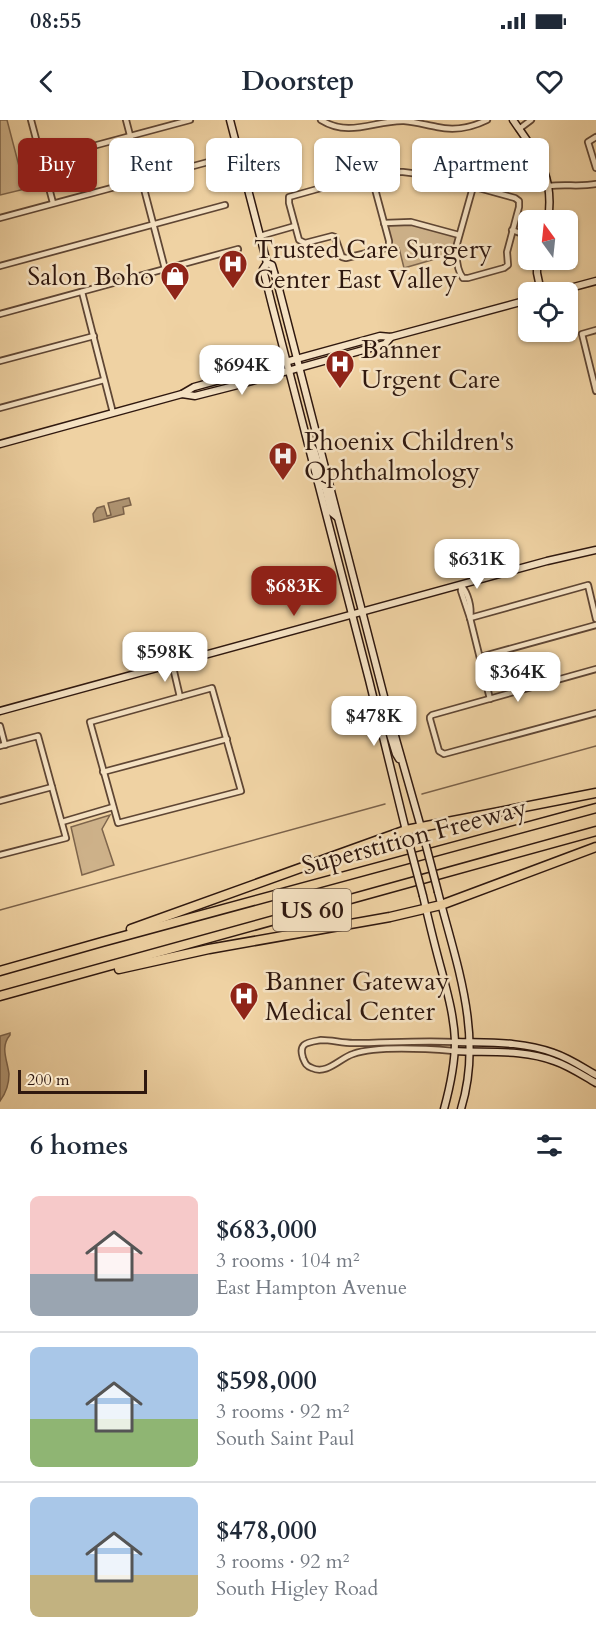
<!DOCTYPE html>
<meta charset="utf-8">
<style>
:root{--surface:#fff;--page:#f2f2f3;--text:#1f2937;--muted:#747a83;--line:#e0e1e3;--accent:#8f2418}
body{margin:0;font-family:Cardo,serif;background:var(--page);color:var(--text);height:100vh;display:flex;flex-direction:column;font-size:22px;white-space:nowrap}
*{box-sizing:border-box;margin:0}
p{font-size:20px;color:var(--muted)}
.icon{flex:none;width:33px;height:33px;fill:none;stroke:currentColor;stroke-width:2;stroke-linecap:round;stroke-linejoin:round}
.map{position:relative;height:989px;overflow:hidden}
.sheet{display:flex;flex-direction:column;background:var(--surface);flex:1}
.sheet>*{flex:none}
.top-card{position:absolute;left:18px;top:18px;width:561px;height:54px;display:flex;gap:12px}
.needle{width:39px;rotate:345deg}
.tools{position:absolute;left:518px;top:90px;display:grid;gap:12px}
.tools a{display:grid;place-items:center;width:60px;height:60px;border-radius:9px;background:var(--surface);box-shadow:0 2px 4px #0004;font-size:30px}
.scale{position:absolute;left:18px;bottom:15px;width:129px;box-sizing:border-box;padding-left:6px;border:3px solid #2f180f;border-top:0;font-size:16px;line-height:21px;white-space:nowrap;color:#2f180f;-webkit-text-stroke:4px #f5e2c3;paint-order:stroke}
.price{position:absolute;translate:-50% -51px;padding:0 14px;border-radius:12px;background:#fff;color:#222;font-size:20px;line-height:39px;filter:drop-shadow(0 2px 3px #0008)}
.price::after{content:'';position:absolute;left:50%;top:36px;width:18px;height:14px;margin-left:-9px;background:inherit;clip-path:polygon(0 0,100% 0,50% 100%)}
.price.selected{background:var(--accent);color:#fff}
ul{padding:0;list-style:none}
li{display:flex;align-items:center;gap:18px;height:150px;padding:0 30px}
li+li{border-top:2px solid var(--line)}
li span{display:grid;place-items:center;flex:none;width:168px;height:120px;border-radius:9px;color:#555}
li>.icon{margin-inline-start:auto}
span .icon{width:72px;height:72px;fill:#fffc;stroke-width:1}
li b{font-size:26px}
h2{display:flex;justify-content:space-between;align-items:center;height:72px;padding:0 30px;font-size:26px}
.tag{padding:0 21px;border-radius:9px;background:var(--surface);box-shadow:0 2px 4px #0004;font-size:21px;line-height:54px}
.tag.selected{background:var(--accent);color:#fff}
.status{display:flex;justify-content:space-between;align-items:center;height:42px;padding:0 30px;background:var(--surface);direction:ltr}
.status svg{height:16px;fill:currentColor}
header{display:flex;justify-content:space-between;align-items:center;height:78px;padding:0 30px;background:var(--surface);font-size:27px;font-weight:700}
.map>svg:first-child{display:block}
.green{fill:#ceb28a;stroke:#7e654c;stroke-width:1.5}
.water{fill:#ae9371;stroke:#7b624a;stroke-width:1.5}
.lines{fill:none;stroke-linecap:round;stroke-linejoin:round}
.stream{stroke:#7b624a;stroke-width:1.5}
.street-casing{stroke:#5f4634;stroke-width:8}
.secondary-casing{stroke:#2f180f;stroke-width:9}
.highway-casing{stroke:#2f180f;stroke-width:11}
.street{stroke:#f5e2c3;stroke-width:4.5}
.secondary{stroke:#f5e2c3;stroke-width:6}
.highway{stroke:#efd2a3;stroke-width:8}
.secondary-bridge-casing{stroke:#2f180f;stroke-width:9;stroke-linecap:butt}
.secondary-bridge{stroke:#f5e2c3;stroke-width:6}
.labels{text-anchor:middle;stroke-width:5;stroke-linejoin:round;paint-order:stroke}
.shield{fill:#f5e2c3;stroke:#6a5545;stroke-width:1.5}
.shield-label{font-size:24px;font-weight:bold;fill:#2f180f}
.poi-label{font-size:26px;fill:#2f180f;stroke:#f5e2c3;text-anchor:start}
.street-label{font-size:26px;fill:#2f180f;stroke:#f5e2c3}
</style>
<div class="status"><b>08:55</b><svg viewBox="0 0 49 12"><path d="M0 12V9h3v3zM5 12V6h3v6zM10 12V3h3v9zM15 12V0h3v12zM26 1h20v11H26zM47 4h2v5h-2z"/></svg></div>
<header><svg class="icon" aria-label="back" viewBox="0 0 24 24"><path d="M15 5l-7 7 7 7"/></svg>Doorstep<svg class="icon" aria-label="heart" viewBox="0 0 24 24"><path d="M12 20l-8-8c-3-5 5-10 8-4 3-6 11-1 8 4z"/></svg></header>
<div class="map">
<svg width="596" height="989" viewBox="0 0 596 989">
<rect width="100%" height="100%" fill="#efd2a3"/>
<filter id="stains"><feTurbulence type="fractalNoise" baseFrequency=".00333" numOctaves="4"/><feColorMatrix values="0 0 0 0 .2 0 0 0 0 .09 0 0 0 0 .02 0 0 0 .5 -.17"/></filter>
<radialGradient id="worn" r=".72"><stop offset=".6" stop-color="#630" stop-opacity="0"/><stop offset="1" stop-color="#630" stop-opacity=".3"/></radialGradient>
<g class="green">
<polygon points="0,0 7,0 25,69 0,75"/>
<polygon points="411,102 459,115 456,133 404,148 399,128 389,126 384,103"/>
<polygon points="110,695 102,709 114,745 82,755 71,707"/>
</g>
<g class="water">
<polygon points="129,378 131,385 123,387 124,394 94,402 93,394 97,388 104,386 107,396 111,395 108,383"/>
<path d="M10,913V915C0,927 7,939 9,954C9,965 6,973 0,981V916Z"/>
</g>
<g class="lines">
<g class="stream">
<polyline points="422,674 596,626"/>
<polyline points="0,790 385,684"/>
</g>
<g class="street-casing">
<g id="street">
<polyline points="31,0 53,83"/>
<polyline points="126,0 165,149"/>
<path d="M321,0C350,18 375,0 404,1C416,2 426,5 437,7C455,11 471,8 487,0"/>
<polyline points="519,9 531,0"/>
<polyline points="596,17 588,22 596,48"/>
<polyline points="41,40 190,0"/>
<path d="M371,54L389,121V126L387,128L346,138L342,137L335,117L332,116L305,123L299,120L289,83V77L371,54L388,52H403L435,56L515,78L519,81V87L507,132L508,145L504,148L468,158H463C456,149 456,135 457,124L473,67"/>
<path d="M549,66C565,64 581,67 596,64"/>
<polyline points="0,98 238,34"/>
<polyline points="384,103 411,102 459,115"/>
<polyline points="512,110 528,116"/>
<polyline points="260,116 295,106"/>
<polyline points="0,146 225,85"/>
<polyline points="82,172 113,293"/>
<polyline points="0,194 238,129"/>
<polyline points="596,210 582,214 596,271"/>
<polyline points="0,241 94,216"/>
<polyline points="0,288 104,260"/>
<polyline points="461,465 461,471 470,498 490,579"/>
<path d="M461,465C468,473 472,487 470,498"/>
<polyline points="470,498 588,465 596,499"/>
<polyline points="480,537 596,505"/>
<polyline points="172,543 180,577"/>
<polyline points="596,549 432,595 430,597 430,599 439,631 444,634 596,593"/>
<polygon points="212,568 241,671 118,703 90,602"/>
<polyline points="0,606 5,625"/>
<polyline points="0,626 38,616 66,718 0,735"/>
<polyline points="103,652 227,619"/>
<polyline points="0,681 52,667"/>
<polyline points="62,702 113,687"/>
<path d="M454,931C429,929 376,926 353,934C340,938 327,955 312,948C306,946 305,943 303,938C302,934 300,929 304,925C307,922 316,921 321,920C332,920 342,923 353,923C387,923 421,920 455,922"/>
</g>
</g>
<g class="secondary-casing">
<g id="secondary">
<polyline points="230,0 267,143 272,145 279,169 386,584 424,718"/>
<path d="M513,0C537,35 555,55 548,100"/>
<polyline points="537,140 537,153 541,172"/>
<polyline points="267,143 263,149 272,185 369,560 409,723"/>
<polyline points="555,172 596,161"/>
<polyline points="182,274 195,276 234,266 385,224 391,217"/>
<polyline points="309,323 314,330 322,356 325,359 327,358"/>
<polyline points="0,324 182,274 194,267 380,216 391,217 528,180"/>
<polyline points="319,364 325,367 331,392 337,397"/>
<polyline points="0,591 547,441 596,430"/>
<polyline points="378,593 382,593 385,598 396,634 399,639"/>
<path d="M438,772C456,843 484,915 461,989"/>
<path d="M423,776C429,802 435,827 442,852C448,875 454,897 455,921C455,944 450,967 444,989"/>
<path d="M455,922C488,923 522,921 554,933C569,938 582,947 596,955"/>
<path d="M454,931C487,933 523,929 554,941C569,946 582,955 596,963"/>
</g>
</g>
<g class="highway-casing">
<g id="highway">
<polyline points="131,809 406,710 596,673"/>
<polyline points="119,849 209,829 390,797 441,785 596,727"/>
<polyline points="0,851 102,822 596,688"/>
<polyline points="0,876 596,711"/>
</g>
</g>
<use href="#street" class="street"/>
<use href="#secondary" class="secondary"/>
<use href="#highway" class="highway"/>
<g class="secondary-bridge-casing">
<g id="secondary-bridge">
<polyline points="424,718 438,772"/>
<polyline points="409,723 423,776"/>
</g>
</g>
<use href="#secondary-bridge" class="secondary-bridge"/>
</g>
<defs>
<g id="hospital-pin" transform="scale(1.5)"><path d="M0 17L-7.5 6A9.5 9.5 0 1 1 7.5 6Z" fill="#8f2418" stroke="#f5e2c3"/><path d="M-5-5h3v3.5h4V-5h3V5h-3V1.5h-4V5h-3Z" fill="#fff"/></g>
<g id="shop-pin" transform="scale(1.5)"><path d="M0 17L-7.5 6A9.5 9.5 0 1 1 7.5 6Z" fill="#8f2418" stroke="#f5e2c3"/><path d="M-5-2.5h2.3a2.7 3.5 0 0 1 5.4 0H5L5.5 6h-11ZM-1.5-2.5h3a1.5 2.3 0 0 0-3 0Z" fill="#fff"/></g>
</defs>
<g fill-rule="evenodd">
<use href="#hospital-pin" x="233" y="144"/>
<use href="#shop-pin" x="175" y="156"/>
<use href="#hospital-pin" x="340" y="244"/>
<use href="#hospital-pin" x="283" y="336"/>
<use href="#hospital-pin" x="244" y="876"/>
</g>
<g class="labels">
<rect class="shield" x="273" y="769" width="78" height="42" rx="4.5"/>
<g class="shield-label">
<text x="312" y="798">US 60</text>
</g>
<g class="poi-label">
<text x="254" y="138">Trusted Care Surgery<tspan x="254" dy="30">Center East Valley</tspan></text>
<text x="154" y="165" text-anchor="end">Salon Boho</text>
<text x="361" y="238">Banner<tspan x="361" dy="30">Urgent Care</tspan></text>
<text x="304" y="330">Phoenix Children's<tspan x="304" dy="30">Ophthalmology</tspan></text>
<text x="265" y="870">Banner Gateway<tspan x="265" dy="30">Medical Center</tspan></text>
</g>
<g class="street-label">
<text transform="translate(414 716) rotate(-15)" y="9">Superstition Freeway</text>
</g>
</g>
<rect width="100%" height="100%" filter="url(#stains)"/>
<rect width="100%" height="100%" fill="url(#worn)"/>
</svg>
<div class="tools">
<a><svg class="needle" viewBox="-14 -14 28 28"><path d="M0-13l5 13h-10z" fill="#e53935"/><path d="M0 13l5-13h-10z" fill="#747a83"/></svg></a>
<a><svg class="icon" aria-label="locate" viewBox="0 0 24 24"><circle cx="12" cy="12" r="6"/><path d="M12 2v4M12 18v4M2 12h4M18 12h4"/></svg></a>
</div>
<div class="scale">200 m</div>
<b class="price" style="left:242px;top:276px">$694K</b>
<b class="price" style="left:477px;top:470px">$631K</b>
<b class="price selected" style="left:294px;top:497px">$683K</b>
<b class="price" style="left:165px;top:563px">$598K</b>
<b class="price" style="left:518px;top:583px">$364K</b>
<b class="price" style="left:374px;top:627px">$478K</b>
<div class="top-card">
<a class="tag selected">Buy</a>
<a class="tag">Rent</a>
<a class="tag">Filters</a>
<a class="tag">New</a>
<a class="tag">Apartment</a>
</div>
</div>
<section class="sheet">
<h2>6 homes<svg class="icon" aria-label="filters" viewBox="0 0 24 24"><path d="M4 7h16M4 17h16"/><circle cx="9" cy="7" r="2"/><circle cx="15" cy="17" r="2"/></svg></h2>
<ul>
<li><span style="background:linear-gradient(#f6c9c9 65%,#9aa5b1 0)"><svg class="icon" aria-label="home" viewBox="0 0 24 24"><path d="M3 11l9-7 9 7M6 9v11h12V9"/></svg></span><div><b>$683,000</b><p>3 rooms · 104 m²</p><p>East Hampton Avenue</p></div></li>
<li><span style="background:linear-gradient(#a9c7e8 60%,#8fb573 0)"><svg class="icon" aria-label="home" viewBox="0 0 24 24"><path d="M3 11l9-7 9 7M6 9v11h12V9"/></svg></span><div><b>$598,000</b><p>3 rooms · 92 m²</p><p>South Saint Paul</p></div></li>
<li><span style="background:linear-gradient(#a9c7e8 65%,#c2b280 0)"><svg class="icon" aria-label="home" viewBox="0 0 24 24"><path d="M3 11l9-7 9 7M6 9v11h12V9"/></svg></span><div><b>$478,000</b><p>3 rooms · 92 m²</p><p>South Higley Road</p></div></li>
</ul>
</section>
